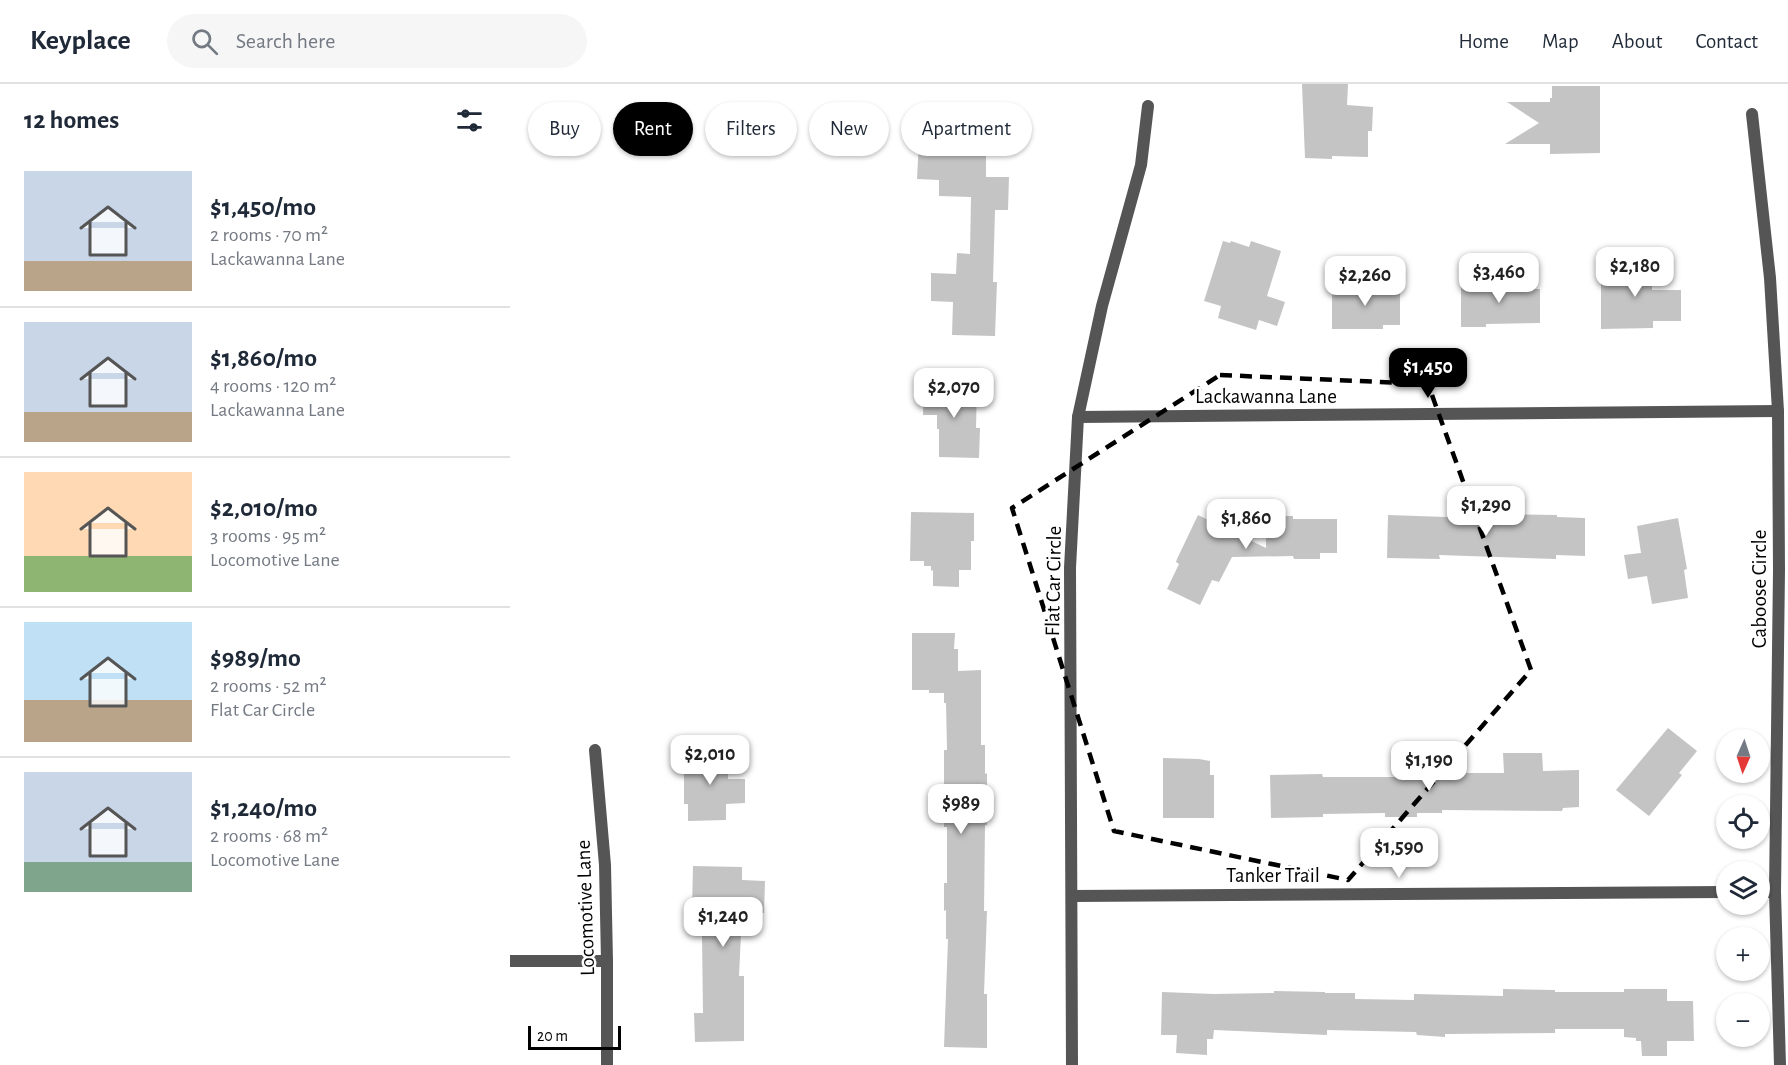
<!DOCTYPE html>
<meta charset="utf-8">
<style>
:root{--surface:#fff;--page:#f6f6f7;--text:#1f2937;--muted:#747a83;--line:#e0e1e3;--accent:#000}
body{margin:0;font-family:"Alegreya Sans",sans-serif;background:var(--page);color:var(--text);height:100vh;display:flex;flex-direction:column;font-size:22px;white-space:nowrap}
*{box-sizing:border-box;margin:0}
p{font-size:20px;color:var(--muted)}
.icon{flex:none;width:33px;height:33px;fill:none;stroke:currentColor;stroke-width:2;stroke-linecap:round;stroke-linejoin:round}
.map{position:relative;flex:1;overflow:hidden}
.drawer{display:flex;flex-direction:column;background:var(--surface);width:510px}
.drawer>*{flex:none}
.guide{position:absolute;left:18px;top:18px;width:570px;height:54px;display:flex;gap:12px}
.needle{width:39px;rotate:183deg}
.buttons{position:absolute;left:1206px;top:645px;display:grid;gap:12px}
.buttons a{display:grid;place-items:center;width:54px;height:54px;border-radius:50%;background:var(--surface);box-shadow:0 2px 4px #0004;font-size:30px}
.scale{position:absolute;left:18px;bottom:15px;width:93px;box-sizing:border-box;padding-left:6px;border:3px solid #000;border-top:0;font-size:16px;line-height:21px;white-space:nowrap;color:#000;-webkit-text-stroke:4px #fff;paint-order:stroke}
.price{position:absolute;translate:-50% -51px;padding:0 14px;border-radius:12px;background:#fff;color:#222;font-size:20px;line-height:39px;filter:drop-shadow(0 2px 3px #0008)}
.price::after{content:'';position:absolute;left:50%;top:36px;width:18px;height:14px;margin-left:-9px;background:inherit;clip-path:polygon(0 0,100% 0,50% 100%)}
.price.selected{background:var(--accent);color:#fff}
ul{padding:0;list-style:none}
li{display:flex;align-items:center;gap:18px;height:150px;padding:0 24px}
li+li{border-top:2px solid var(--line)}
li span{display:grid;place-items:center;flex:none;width:168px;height:120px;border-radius:0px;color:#555}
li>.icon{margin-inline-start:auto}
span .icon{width:72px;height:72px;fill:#fffc;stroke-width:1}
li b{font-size:26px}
h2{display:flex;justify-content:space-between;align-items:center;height:72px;padding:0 24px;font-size:26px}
.tag{padding:0 21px;border-radius:27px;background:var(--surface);box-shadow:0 2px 4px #0004;font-size:21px;line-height:54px}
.tag.selected{background:var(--accent);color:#fff}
header{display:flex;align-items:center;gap:36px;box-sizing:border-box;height:84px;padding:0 30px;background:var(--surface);border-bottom:2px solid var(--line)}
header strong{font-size:28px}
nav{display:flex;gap:33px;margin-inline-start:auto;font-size:21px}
.search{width:420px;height:54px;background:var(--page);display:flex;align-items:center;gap:15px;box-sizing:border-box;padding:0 21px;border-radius:33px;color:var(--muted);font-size:22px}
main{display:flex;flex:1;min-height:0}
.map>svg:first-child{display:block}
.building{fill:#c4c4c4}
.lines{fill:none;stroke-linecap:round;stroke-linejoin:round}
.minor{stroke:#555;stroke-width:12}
.marked{fill:none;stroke:#000;stroke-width:4.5;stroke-dasharray:12 8;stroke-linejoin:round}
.labels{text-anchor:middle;stroke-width:5;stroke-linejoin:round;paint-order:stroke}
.street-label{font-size:21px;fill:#000;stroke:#fff}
</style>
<header>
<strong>Keyplace</strong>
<div class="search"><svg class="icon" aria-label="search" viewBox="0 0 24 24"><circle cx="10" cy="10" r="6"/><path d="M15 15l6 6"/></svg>Search here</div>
<nav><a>Home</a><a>Map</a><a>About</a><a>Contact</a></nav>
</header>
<main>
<section class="drawer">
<h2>12 homes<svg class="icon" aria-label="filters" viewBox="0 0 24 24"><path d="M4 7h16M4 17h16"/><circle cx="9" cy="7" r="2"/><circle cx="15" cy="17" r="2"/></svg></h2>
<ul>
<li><span style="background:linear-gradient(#c9d6e8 75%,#b9a48a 0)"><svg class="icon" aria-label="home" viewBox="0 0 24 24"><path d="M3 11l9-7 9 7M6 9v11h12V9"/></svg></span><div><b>$1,450/mo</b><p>2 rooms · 70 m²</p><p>Lackawanna Lane</p></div></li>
<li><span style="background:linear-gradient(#c9d6e8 75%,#b9a48a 0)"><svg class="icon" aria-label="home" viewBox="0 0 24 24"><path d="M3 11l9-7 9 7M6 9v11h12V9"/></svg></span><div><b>$1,860/mo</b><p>4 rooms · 120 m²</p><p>Lackawanna Lane</p></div></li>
<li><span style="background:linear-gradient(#ffd9b3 70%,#8fb573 0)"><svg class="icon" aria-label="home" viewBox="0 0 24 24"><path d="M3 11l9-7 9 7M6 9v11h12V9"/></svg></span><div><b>$2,010/mo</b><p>3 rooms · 95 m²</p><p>Locomotive Lane</p></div></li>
<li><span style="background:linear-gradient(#bfe0f5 65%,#b9a48a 0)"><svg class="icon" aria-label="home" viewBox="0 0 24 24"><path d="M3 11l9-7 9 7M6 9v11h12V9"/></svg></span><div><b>$989/mo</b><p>2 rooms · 52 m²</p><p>Flat Car Circle</p></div></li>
<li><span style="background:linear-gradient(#c9d6e8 75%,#7fa58c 0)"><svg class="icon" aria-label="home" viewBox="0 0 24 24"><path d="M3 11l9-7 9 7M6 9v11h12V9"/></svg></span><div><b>$1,240/mo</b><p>2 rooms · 68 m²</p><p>Locomotive Lane</p></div></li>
</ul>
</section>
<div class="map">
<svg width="1278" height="981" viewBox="0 0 1278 981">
<rect width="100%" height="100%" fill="#fff"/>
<g class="building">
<polygon points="792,0 838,0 837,21 863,23 862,47 858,47 858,73 822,72 822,75 795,74"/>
<polygon points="1042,2 1090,2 1090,69 1040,70 1040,60 995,60 1029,39 997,18 1040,18 1040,14 1042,14"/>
<polygon points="430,52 472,54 472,72 476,71 476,93 499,93 498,126 485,126 483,198 487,198 485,252 442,251 443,218 421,217 421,189 446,190 447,169 460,170 461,113 429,112 429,96 407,95 409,56 430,56"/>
<polygon points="713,157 720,159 721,157 739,163 741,157 771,167 757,212 775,218 767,242 749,236 746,246 708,234 711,222 694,217"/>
<polygon points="1142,180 1142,206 1171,206 1171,237 1143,237 1143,244 1091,245 1091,181"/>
<polygon points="978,192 1002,194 1002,205 1030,205 1030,239 976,240 976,243 951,243 951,203 975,203 975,200 978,200"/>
<polygon points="822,201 873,202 873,204 890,204 890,241 873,241 873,245 822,245"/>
<polygon points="414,300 467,301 466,344 470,344 469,374 429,373 429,345 427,345 427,331 413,331"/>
<polygon points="401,428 464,429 464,457 461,457 461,486 449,486 449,503 423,502 423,486 421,487 421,482 414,482 414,477 400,477"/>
<polygon points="994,430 1047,431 1047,433 1075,434 1075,472 1046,471 1046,475 929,471 930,475 877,474 878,431 994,435"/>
<polygon points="688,431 756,464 756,432 783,432 783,435 827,435 827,469 810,469 810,475 784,475 783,472 722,473 709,498 702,496 690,521 657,505 669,480 666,478 667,475"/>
<polygon points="1168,434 1177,485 1174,486 1178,514 1142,520 1137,492 1118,495 1114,471 1131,469 1127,442"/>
<polygon points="402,549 445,549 444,565 448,565 448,587 471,586 471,661 475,661 475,690 477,689 477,741 475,741 474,827 477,827 474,910 477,910 477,964 434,963 438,855 436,855 436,826 434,827 434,799 437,799 437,743 434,743 434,666 437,666 436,619 434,619 434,609 419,609 419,606 402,606"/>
<polygon points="1158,644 1187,667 1169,689 1172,691 1139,732 1106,706"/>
<polygon points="174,667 219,667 218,695 235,695 235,719 216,720 216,736 178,737 178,720 174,720"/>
<polygon points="993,669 1032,669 1033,687 1069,686 1069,723 1053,724 1052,727 932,726 932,729 907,729 907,733 875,733 875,729 813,730 813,733 761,734 760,691 812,690 813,693 906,693 907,689 994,689"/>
<polygon points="653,674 689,675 700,677 700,691 704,691 704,734 653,734"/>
<polygon points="183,782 232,783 232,796 255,797 254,829 232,828 229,892 234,892 234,957 185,958 184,929 193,929 192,852 190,852 191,825 182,825"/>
<polygon points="993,905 1045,906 1045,908 1114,908 1114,905 1157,905 1157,917 1183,917 1184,957 1157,957 1157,972 1132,972 1131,957 1126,957 1126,954 1114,953 1114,945 1045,945 1045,949 935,950 935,953 907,951 906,948 817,946 817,951 704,946 703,955 697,955 697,971 666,969 667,951 651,951 652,908 704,910 764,909 764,907 815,908 815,909 845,909 845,915 904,916 904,910 993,912"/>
</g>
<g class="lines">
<g class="minor">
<polyline points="1242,30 1260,194 1268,327 1269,486 1265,808 1270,981"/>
<polyline points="568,333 1268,327"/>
<polyline points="85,666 95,781 97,877 97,981"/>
<polyline points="1250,808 1265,808"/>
<polyline points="562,812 1216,808"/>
<polyline points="0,877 97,877"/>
<polyline points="562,981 560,484 568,333 592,222 631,81 638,22"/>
</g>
</g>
<path class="marked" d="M710,291L918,300L1021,586L838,796L604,747L502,424Z"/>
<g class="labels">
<g class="street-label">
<text x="756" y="319">Lackawanna Lane</text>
<text transform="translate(543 497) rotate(-89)" y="7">Flat Car Circle</text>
<text transform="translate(1249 505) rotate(-90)" y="7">Caboose Circle</text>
<text x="763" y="798">Tanker Trail</text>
<text transform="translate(75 824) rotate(-92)" y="7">Locomotive Lane</text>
</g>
</g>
</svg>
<div class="buttons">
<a><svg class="needle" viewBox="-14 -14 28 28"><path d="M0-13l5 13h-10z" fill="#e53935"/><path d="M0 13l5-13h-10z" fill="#747a83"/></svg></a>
<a><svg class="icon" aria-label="locate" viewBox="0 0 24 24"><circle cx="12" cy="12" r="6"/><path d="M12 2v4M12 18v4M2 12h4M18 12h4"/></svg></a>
<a><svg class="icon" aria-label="layers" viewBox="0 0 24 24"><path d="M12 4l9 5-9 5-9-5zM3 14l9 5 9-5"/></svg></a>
<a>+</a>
<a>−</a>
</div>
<div class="scale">20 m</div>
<b class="price" style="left:1125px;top:214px">$2,180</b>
<b class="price" style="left:989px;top:220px">$3,460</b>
<b class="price" style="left:855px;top:223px">$2,260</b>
<b class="price selected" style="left:918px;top:315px">$1,450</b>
<b class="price" style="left:444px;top:335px">$2,070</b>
<b class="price" style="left:976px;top:453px">$1,290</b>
<b class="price" style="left:736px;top:466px">$1,860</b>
<b class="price" style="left:200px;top:702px">$2,010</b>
<b class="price" style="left:919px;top:708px">$1,190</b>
<b class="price" style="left:451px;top:751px">$989</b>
<b class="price" style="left:889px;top:795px">$1,590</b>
<b class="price" style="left:213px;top:864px">$1,240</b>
<div class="guide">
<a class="tag">Buy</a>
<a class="tag selected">Rent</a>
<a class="tag">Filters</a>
<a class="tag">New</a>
<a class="tag">Apartment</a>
</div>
</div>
</main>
